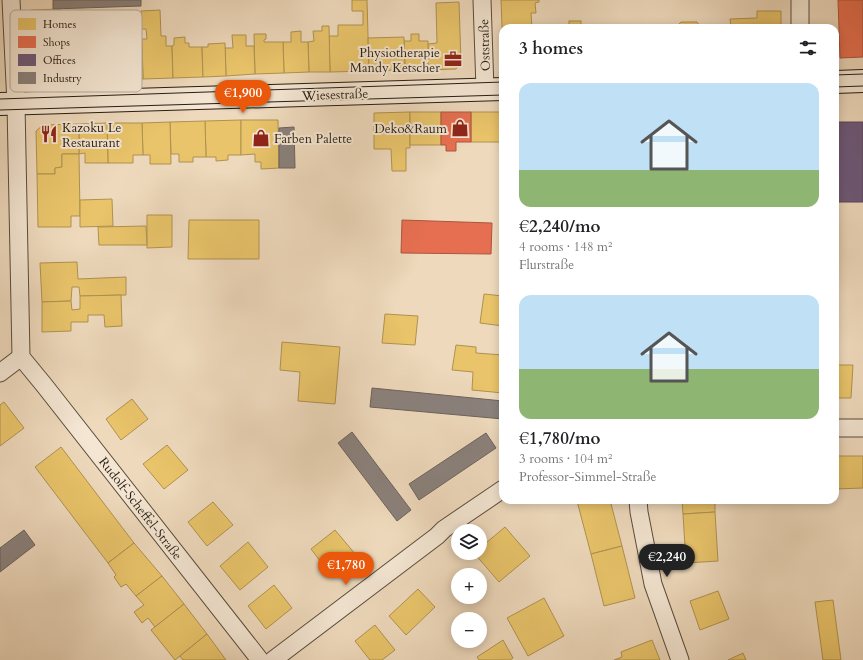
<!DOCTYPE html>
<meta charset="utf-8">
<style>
:root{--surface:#fff;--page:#f2f2f2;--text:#202124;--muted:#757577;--accent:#ea580c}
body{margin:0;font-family:Cardo,serif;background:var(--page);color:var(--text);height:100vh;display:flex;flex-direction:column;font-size:15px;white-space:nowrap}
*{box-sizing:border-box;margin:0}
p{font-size:13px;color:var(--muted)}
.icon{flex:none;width:22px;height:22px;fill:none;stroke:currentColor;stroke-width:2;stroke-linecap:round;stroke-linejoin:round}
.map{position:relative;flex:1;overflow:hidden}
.details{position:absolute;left:499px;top:24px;width:340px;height:480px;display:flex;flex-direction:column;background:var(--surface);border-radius:12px;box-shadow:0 2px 10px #0003}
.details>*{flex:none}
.controls{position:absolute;left:451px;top:524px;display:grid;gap:8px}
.controls a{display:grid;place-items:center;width:36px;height:36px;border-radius:50%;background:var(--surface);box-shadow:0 2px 10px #0003;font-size:20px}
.price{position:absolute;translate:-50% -34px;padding:0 9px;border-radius:14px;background:var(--accent);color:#fff;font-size:13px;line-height:26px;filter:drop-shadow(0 1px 2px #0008)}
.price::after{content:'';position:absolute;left:50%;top:24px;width:12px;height:9px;margin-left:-6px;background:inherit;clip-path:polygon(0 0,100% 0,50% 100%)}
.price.active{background:#222;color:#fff}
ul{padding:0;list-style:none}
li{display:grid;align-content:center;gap:8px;height:212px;padding:0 20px}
li span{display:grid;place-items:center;height:124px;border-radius:12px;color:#555}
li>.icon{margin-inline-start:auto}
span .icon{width:72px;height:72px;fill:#fffc;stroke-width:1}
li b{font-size:17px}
h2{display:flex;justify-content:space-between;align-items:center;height:48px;padding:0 20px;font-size:17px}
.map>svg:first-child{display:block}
.homes{fill:#e9c46a;stroke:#af9250}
.shops{fill:#e76f51;stroke:#ad563e}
.offices{fill:#6d597a;stroke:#58475b}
.industry{fill:#8a817c;stroke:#6c635c}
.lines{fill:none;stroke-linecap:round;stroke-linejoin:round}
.street-casing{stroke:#594c3c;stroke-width:19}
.secondary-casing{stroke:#271d12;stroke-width:24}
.street{stroke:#f4e6d3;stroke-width:17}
.secondary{stroke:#f4e6d3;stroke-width:22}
.tram{stroke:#271d12;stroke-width:1}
.labels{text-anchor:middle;stroke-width:4;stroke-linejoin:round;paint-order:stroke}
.street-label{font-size:13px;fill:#271d12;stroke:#f4e6d3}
.poi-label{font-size:13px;fill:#271d12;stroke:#f4e6d3;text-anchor:end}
.key{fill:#f4e6d3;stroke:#b6aa99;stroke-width:1}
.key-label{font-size:11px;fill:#271d12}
</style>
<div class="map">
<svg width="863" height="660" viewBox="0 0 863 660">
<rect width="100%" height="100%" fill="#eed9bc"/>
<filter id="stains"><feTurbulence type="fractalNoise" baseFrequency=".005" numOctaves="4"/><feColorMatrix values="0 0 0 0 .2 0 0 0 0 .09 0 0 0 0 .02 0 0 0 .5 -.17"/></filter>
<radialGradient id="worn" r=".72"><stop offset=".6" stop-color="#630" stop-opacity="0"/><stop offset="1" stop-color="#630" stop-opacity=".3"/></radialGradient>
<g class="homes">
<polygon points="352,0 367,0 369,71 330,72 329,36 338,36 338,25 363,25 363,11 352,11"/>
<polygon points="501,0 539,0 539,2 535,3 536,13 531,13 532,28 503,28 503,55"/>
<polygon points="459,2 461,62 456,69 428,70 428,44 437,43 436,3"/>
<polygon points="60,9 60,18 67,18 68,35 64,35 65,52 69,52 71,81 37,82 32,78 31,10"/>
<polygon points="160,10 161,36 166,36 166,46 172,46 173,78 143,79 142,39 147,39 146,29 141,29 141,11"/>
<polygon points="757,11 781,11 781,28 710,28 710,27 731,26 730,19 757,18"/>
<rect x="569" y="21" width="12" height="7"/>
<polygon points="681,22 697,22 699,25 710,25 710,28 667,28 667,25 678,25"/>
<polygon points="322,26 329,26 330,72 309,72 308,42 314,41 313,31 322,31"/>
<polygon points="301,31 301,42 308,42 309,72 284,73 283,42 291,42 291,32"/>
<polygon points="254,34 266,34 266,39 264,40 264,42 283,42 284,73 255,74"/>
<polygon points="411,34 419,34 419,41 428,41 428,70 405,70 404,41 411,41"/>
<polygon points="232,35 246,35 246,46 254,46 255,74 226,76 225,48 233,48"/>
<polygon points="185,37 185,43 189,43 189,47 202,47 203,77 173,78 172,46 174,45 174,38"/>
<polygon points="404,37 405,70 369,71 368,38"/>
<polygon points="133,40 133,50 142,50 143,79 109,80 108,48 118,48 118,41"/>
<polygon points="225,43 226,76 203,77 202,47 208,47 208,44"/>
<polygon points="410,112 410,148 406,148 406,171 392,171 391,149 374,149 374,113"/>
<rect x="410" y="112" width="31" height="33"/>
<rect x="471" y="112" width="32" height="30"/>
<polygon points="241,120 241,155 228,155 228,160 216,161 216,157 206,157 205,121"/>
<polygon points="241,120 278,120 279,168 261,169 261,162 255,162 255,154 241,155"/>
<polygon points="205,121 206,157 193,157 193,162 179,162 179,154 171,154 170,122"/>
<polygon points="170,122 171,164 150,164 150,155 143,155 142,123"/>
<polygon points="107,123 142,123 143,155 133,155 133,163 108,163"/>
<polygon points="107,123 108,163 85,163 85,153 79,154 79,124"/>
<polygon points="79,124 79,154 62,154 62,167 55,168 55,174 37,174 36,131 43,125"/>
<polygon points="62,154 79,154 80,216 71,216 71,227 38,227 37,174 55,174 55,168 62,167"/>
<polygon points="112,199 113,226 80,227 80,200"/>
<polygon points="147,215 172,215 172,247 147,248"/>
<polygon points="189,220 259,220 259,259 188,259"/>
<polygon points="146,226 147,245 99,245 98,227"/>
<polygon points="77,262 78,279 126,277 126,295 80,296 79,287 72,287 71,301 42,302 40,263"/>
<polygon points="484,294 503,296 503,326 480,323"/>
<polygon points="121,295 122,326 105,327 104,315 88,315 88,322 71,322 71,331 42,332 42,302 71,301 72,310 80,309 80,296"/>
<polygon points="385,314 418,316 415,345 382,343"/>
<polygon points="282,342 340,347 335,404 298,401 300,372 280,370"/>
<polygon points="456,345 476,347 476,353 503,355 503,393 472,390 473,372 452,370"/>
<polygon points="835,365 853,365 851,398 835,398"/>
<polygon points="132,399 148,419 121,440 106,419"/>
<polygon points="4,402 24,428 0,446 0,405"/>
<polygon points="167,445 188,470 164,489 143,464"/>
<polygon points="61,447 134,543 108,563 35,467"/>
<polygon points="835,456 863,456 863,488 835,489"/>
<polygon points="582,500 610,500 622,546 591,554 577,501"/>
<polygon points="682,500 715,500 715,512 683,514"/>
<polygon points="213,502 233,525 207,546 188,522"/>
<polygon points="715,512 718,561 686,563 683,514"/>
<polygon points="505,527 530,556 499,582 474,553 480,553 480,548"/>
<polygon points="335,530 356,555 331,575 311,549"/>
<polygon points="248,542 268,567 240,590 220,566"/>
<polygon points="134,543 162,576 136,596 126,584 121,587 114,577 116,575 108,563"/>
<polygon points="622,546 635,598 604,606 591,554"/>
<polygon points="162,576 184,604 155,627 148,618 142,623 134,612 144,605 136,596"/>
<polygon points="274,585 292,608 266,629 248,606"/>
<polygon points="418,589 435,607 406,635 389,616"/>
<polygon points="718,591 729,619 700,630 690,601"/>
<polygon points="544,598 564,636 528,656 507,618"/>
<polygon points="833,600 841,660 823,660 815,602"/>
<polygon points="184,604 207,634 175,660 151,630"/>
<polygon points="375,625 395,650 382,660 370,660 355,641"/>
<polygon points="207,634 226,660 183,660 180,656"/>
<polygon points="503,640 513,658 510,660 479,660 477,657"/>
<polygon points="652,640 660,660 614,660 622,657 621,652"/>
<polygon points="743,653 746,660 728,660"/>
</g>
<g class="shops">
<polygon points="838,0 863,0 863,57 840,58"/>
<polygon points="441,112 471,112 471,142 456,142 456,151 446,151 446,145 441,145"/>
<polygon points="402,220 492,223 491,254 401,253"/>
</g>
<rect class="offices" x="835" y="122" width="28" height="80"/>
<g class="industry">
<polygon points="53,0 141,0 141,6 53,9"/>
<polygon points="294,127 295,168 279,168 279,128"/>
<polygon points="372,388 503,401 503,419 370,407"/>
<polygon points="352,432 411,510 397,521 338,443"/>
<polygon points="486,433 496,448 419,500 409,484"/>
<polygon points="24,530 35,545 0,572 0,548"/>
</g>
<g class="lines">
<g class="street-casing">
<g id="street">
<polyline points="11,0 16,104 21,357 44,385 260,660"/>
<polyline points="482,0 485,89"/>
<polyline points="800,0 800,28"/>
<polyline points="0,373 21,357"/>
<polyline points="835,428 863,428"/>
<polyline points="638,500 639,512 653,584 680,660"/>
<polyline points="273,660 437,536 444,529 503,489"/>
</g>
</g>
<g class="secondary-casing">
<g id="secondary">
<polyline points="835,82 863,81"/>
<polyline points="0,104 503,89"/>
</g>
</g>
<use href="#street" class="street"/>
<use href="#secondary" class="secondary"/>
<g class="tram">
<polyline points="835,75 863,74"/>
<polyline points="835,87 863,86"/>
<polyline points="0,99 503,82"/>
<polyline points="0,110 503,95"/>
</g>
</g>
<defs>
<g id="office-bare" transform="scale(1.38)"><path d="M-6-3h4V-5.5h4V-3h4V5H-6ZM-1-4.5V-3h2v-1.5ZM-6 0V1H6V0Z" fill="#8f2418" stroke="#f4e6d3" stroke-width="2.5" paint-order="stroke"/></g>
<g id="shop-bare" transform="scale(1.38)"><path d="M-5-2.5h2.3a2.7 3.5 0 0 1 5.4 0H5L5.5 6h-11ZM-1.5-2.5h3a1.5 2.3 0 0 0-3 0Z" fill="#8f2418" stroke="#f4e6d3" stroke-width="2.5" paint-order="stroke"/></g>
<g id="restaurant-bare" transform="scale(1.38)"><path d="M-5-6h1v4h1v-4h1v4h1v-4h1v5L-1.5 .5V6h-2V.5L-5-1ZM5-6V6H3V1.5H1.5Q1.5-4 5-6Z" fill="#8f2418" stroke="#f4e6d3" stroke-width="2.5" paint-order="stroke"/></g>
</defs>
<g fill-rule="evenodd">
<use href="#office-bare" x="453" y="59"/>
<use href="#shop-bare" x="460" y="128"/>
<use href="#restaurant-bare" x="49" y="134"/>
<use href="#shop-bare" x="261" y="138"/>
</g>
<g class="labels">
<g class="street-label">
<text transform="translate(484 45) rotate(-92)" y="5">Oststraße</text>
<text transform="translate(335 94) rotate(-2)" y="5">Wiesestraße</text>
<text transform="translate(141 508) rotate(52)" y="5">Rudolf-Scheffel-Straße</text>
</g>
<g class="poi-label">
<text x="440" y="57">Physiotherapie<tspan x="440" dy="15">Mandy Ketscher</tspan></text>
<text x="62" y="132" text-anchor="start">Kazoku Le<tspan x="62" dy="15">Restaurant</tspan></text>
<text x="447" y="133">Deko&amp;Raum</text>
<text x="274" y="143" text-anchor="start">Farben Palette</text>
</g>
</g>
<rect x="10" y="10" width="132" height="82" rx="6" class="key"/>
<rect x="18" y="18" width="18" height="12" fill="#e9c46a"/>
<rect x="18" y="36" width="18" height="12" fill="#e76f51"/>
<rect x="18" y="54" width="18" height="12" fill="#6d597a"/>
<rect x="18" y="72" width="18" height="12" fill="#8a817c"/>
<g class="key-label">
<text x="43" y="28">Homes</text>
<text x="43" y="46">Shops</text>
<text x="43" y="64">Offices</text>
<text x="43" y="82">Industry</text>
</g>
<rect width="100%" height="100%" filter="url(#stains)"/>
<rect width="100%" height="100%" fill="url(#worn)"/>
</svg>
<div class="controls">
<a><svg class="icon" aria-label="layers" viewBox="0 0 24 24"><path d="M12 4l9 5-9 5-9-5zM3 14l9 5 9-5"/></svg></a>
<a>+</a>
<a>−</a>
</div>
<b class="price" style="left:243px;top:114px">€1,900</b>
<b class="price active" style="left:667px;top:578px">€2,240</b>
<b class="price" style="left:346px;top:586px">€1,780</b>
<section class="details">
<h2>3 homes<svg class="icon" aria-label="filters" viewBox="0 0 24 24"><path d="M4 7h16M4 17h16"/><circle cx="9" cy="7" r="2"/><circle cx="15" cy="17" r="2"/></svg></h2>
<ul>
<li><span style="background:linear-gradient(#bfe0f5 70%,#8fb573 0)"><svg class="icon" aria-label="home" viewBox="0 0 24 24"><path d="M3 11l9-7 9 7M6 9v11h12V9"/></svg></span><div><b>€2,240/mo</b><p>4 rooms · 148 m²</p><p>Flurstraße</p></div></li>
<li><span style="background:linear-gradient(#bfe0f5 60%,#8fb573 0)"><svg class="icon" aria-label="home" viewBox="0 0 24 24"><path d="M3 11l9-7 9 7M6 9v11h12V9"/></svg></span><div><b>€1,780/mo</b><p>3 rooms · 104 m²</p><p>Professor-Simmel-Straße</p></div></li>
</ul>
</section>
</div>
